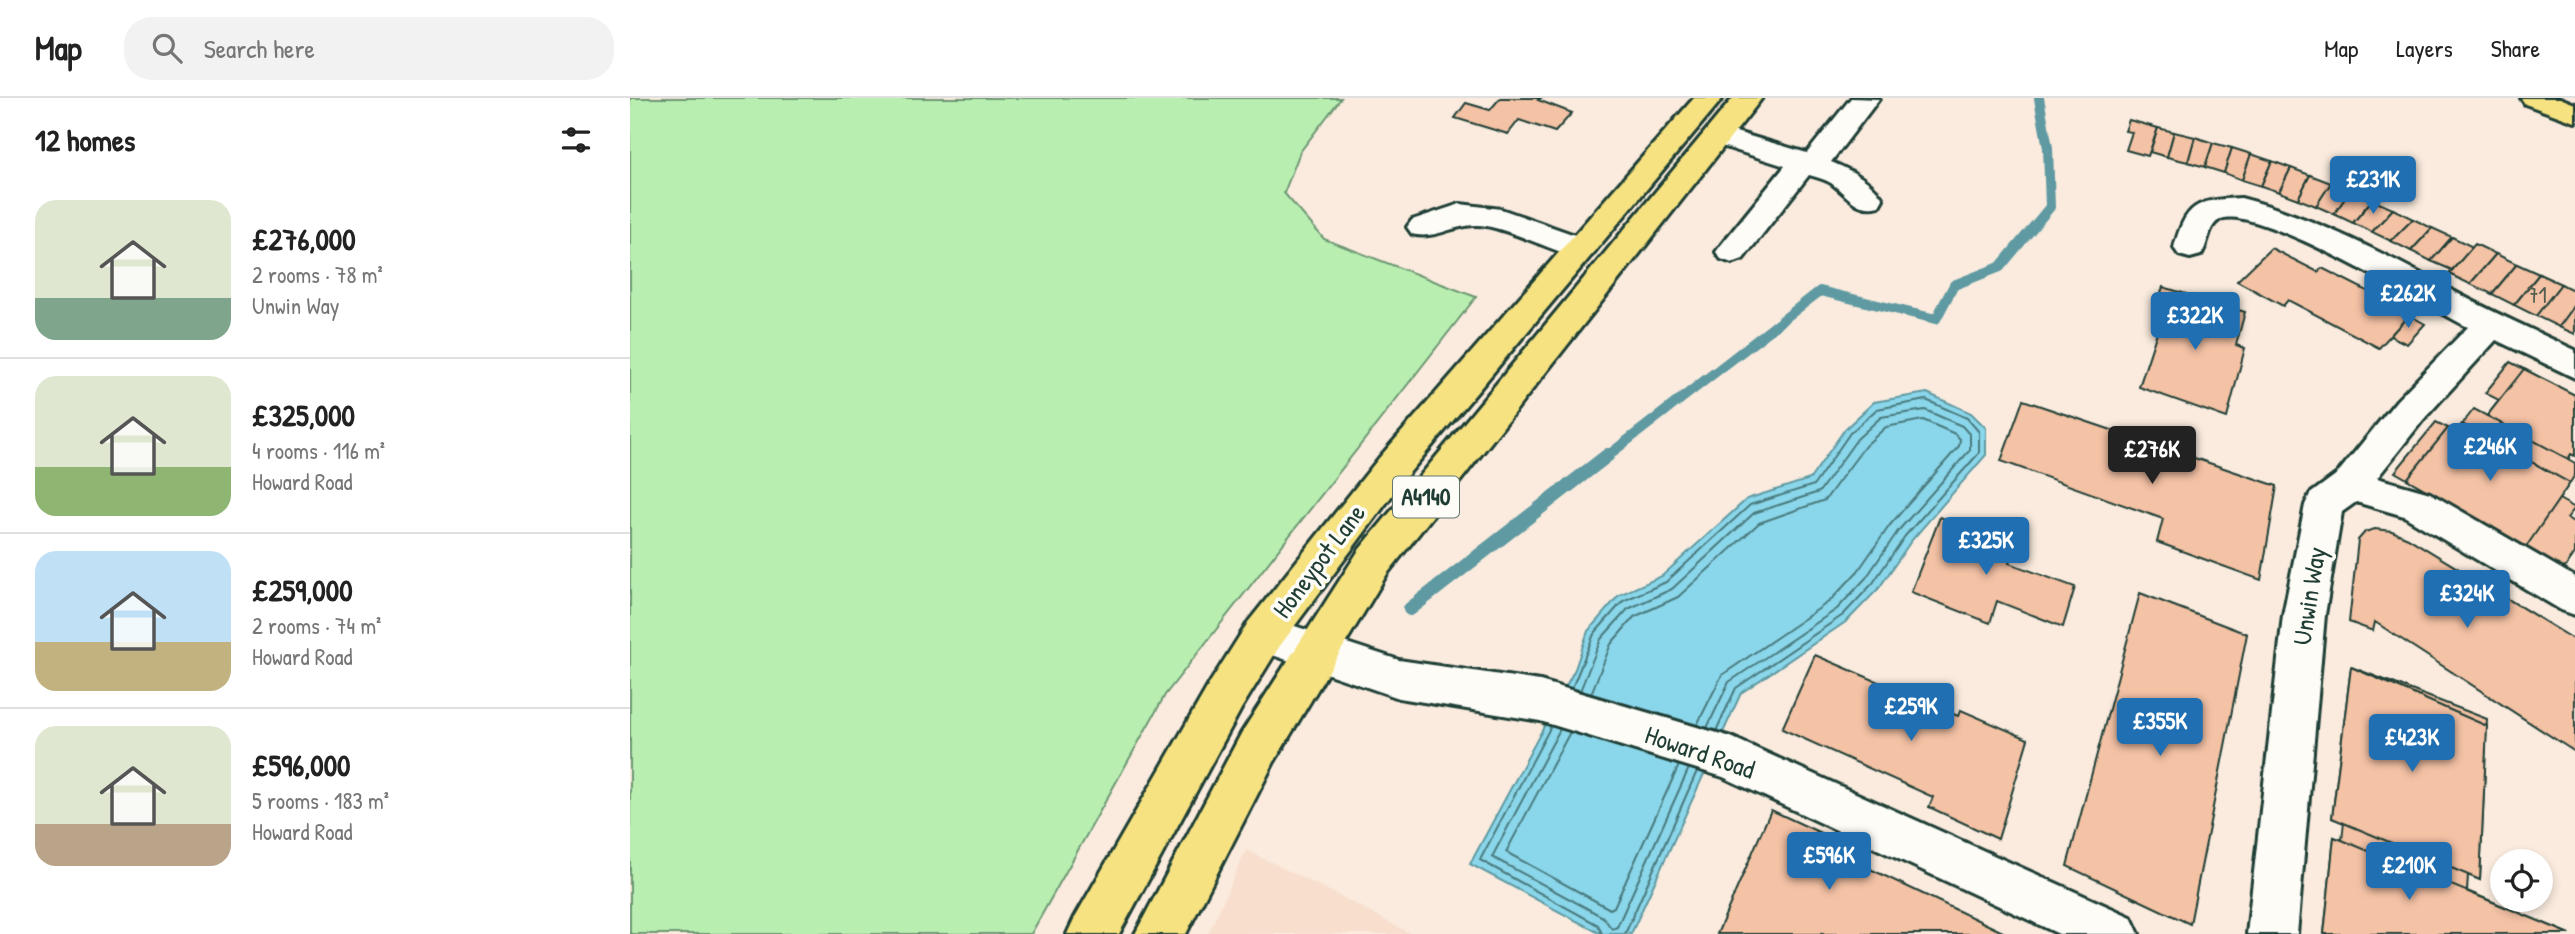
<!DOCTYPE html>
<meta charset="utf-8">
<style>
:root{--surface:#fff;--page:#f2f2f2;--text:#222;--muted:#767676;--line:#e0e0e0;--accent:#1f6fb2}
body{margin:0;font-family:"Patrick Hand",sans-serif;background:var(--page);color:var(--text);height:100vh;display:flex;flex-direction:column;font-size:26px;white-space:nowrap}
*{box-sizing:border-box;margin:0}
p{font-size:23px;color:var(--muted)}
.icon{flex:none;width:38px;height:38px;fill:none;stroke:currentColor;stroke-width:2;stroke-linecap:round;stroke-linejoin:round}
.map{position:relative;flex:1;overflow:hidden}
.drawer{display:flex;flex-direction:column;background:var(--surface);width:630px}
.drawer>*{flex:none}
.buttons{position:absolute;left:1860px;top:751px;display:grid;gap:14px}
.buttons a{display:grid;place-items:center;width:63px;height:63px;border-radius:50%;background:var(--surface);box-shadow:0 4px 10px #0003;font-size:35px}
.price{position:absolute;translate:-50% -60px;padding:0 16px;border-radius:7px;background:var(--accent);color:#fff;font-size:23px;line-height:46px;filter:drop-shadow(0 2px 4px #0008)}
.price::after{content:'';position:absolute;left:50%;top:42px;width:21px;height:16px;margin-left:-10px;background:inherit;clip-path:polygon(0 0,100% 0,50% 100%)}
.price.current{background:#222;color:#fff}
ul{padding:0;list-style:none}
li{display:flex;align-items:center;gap:21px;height:175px;padding:0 35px}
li+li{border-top:2px solid var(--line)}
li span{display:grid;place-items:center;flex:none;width:196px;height:140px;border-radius:21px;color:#555}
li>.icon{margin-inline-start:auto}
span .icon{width:84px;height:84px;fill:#fffc;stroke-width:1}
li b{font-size:30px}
h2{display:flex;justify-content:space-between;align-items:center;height:84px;padding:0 35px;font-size:30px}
header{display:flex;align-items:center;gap:42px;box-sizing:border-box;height:98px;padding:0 35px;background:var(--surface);border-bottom:2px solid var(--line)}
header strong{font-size:33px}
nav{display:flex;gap:38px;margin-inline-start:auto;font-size:24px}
.search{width:490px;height:63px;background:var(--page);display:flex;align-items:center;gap:18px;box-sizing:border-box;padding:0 24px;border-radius:28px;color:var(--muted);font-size:26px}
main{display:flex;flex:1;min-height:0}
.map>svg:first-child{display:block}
.built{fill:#f8dfcd}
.green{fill:#b8efb1;stroke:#6c9672;stroke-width:2}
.water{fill:#8ad6ea;stroke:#5f99a1;stroke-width:2}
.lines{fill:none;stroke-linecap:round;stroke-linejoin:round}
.shore{stroke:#4a7a7d;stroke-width:2}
.stream-far1{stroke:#5f99a1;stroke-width:10}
.stream{stroke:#5f99a1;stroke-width:14}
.building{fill:#f4c2a5;stroke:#1f3d34;stroke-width:2}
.minor-casing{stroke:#1f3d34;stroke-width:6}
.major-casing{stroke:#1f3d34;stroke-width:6}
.minor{fill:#fdfcf7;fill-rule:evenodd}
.major{fill:#f6e281;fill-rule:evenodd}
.labels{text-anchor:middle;stroke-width:7;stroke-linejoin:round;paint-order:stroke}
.number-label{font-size:23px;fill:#545e50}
.shield{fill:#fdfcf7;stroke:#62766e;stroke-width:2}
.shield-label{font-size:24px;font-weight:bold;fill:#1f3d34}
.street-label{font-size:26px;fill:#1f3d34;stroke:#fdfcf7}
</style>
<header>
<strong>Map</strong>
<div class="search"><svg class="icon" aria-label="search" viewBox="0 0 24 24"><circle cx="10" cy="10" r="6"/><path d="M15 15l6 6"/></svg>Search here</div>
<nav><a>Map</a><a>Layers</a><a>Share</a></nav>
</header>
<main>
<section class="drawer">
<h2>12 homes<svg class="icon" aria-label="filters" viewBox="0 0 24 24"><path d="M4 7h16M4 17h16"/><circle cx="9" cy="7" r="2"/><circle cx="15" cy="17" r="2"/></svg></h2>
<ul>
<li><span style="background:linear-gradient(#dfe7d0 70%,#7fa58c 0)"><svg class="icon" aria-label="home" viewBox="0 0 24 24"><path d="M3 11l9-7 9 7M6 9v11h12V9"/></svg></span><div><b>£276,000</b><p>2 rooms · 78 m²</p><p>Unwin Way</p></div></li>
<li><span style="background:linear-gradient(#dfe7d0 65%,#8fb573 0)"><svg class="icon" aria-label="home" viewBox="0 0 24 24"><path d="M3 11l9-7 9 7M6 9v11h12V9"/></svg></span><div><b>£325,000</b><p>4 rooms · 116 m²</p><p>Howard Road</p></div></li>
<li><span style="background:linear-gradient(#bfe0f5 65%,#c2b280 0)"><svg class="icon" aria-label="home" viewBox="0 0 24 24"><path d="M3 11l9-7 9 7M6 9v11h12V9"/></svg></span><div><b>£259,000</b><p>2 rooms · 74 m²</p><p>Howard Road</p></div></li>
<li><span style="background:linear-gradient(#dfe7d0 70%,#b9a48a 0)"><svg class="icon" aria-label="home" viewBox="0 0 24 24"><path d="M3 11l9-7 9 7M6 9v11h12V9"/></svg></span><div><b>£596,000</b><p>5 rooms · 183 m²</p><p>Howard Road</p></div></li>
</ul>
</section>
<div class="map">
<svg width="1945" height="836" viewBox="0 0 1945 836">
<rect width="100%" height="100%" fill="#faebde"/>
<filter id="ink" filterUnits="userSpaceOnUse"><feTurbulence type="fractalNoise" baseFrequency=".0143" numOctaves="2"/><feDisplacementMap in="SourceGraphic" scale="14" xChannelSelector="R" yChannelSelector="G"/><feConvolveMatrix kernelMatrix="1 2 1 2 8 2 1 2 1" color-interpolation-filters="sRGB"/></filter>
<g filter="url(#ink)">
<polygon class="built" points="616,752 712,799 781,836 578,836"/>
<polygon class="green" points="0,0 711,0 670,54 654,95 694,141 846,199 535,597 401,836 0,836"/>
<polygon class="water" points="1297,295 1341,315 1356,330 1356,357 1281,443 1249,490 1217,523 1111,595 1001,836 971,836 840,766 945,571 958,533 989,497 1032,478 1117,401 1180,381 1215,331 1244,304"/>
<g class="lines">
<g class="shore">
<polyline points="942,590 964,536 993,503 1036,484 1120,407 1184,387 1220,335 1247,311 1296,302 1337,320 1349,334 1349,355 1275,438 1243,485 1213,517 1106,590 1086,633"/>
<polyline points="950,593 971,541 998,511 1042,491 1124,415 1189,394 1227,341 1251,319 1295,312 1332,328 1340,337 1340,352 1268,433 1236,480 1207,511 1099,584 1077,630"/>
<polyline points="961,596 981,546 1004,519 1048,499 1129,425 1195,402 1235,348 1256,329 1293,322 1325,336 1330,341 1329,348 1260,427 1228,473 1200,503 1092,577 1067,627"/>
<polyline points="921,628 850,762 968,827 972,836"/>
<polyline points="930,631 862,759 973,819 982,831 987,829 1059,670"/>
<polyline points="940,634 876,754 980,811 984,809 1049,667"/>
<polyline points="995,836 1067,673"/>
</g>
<polyline class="stream-far1" points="976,359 1190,193 1306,221 1324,187 1370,169 1420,109 1418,50 1409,0"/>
<polyline class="stream" points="780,511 978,357"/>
</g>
<g class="building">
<polygon points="870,0 911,0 908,2 942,15 925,34 889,22 878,36 825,20 836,5 860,12"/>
<polygon points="1499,22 1528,30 1518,58 1496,52 1502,34 1495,33"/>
<polygon points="1528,30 1544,34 1537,59 1520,54"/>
<polygon points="1544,34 1565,39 1558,64 1537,59"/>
<polygon points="1565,39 1583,45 1575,69 1558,64"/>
<polygon points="1583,45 1602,50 1594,75 1575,69"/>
<polygon points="1602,50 1621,56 1612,82 1594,75"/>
<polygon points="1621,56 1642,63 1631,88 1612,82"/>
<polygon points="1642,63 1661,70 1649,94 1631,88"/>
<polygon points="1661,70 1680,77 1668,101 1649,94"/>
<polygon points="1680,77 1701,85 1686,108 1668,101"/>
<polygon points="1701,85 1721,92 1704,116 1686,108"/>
<polygon points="1721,92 1742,102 1723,125 1704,116"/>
<polygon points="1742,102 1763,111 1742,134 1723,125"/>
<polygon points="1763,111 1783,121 1761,143 1742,134"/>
<polygon points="1783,121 1802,130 1781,153 1761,143"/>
<polygon points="1802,130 1822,139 1801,163 1781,153"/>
<polygon points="1822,139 1843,149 1822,172 1801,163"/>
<polygon points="1845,146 1866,156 1840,186 1819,176"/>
<polygon points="1641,150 1688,174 1692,170 1781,215 1749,250 1658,202 1653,208 1607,183"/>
<polygon points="1866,156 1887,166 1862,196 1840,186"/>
<polygon points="1887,166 1909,176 1884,207 1862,196"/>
<polygon points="1909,176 1931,186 1906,218 1884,207"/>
<polygon points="1931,186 1945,193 1945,207 1929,229 1906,218"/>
<polygon points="1533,189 1615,214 1606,247 1615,250 1597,320 1509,289 1532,219 1524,216"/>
<polygon points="1945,207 1945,236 1929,229"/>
<polygon points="1779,217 1795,226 1777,246 1760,238"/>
<polygon points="1880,264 1945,297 1945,358 1941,356 1938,361 1945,365 1945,377 1929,401 1945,410 1937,420 1945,425 1945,455 1934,471 1765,374 1806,324 1826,334 1844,311 1857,318 1869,302 1855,295"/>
<polygon points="1894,271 1945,297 1945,358 1941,356 1938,361 1857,318"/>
<polygon points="1393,302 1647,388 1631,482 1527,444 1533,421 1371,363"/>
<polygon points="1832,326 1940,385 1896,449 1777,381 1818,330 1826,334"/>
<polygon points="1310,419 1385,447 1379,465 1445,489 1433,529 1367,503 1360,525 1281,494"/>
<polygon points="1745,431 1762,433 1778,440 1945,542 1945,654 1745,524 1743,533 1719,524 1728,442 1735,434"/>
<polygon points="1510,495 1617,536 1560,826 1437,768"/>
<polygon points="1185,557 1328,618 1331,612 1398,641 1368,741 1299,709 1303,699 1152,631"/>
<polygon points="1721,569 1857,621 1850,782 1838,777 1837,793 1940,836 1694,836 1704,739 1712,742 1714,724 1702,720"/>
<polygon points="1721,569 1857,628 1850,782 1702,720"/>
<polygon points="1141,712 1221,749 1217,760 1377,836 1087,836"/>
<polygon points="1704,739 1712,742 1940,836 1694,836"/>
</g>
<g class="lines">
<g class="minor-casing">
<g id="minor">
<path d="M1221,0L1249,1L1201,64C1221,72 1242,83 1253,101L1249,108C1226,114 1218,97 1201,85C1194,81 1186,79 1179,77L1113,161L1102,165L1091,161L1086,154L1091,147L1155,68L1079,44L1075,38L1079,32L1089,29L1177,55Z"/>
<path d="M1611,100C1687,120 1757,157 1825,194C1864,215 1905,233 1945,252V280L1866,242L1793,322L1747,380L1800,395L1945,479V517L1931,512L1774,418L1726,404L1712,414L1695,517L1667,836H1617L1653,517L1675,407L1680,396L1707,376L1767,302L1838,229C1798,209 1627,106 1591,121C1577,128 1579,146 1571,157L1560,160L1549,157L1544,150C1556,106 1566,102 1611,100Z"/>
<path d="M830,106L871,111L962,143L967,150L962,157L951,160C919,152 889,135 857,128C828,122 807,143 782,136L777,129L782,122Z"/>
<polygon points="634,518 769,562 910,583 1101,639 1501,819 1509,836 1429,836 1093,679 910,623 769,600 619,549 613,536 619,523"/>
</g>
</g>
<g class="major-casing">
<g id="major">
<polygon points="1064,0 1093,0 775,380 649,549 611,611 489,836 437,836 445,819 581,583 619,523 749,360"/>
<polygon points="1103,0 1132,0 757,476 644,664 556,836 505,836 612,634 729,452"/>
<polygon points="1891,0 1930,0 1945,6 1945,24 1895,6"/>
</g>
</g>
<use href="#minor" class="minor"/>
<use href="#major" class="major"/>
</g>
</g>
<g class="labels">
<g class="number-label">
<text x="1907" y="205">71</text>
</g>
<rect class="shield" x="763" y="378.5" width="66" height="41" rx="5"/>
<g class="shield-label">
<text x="796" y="407">A4140</text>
</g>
<g class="street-label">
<text transform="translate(689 463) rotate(-53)" y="9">Honeypot Lane</text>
<text transform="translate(1679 498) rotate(-81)" y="9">Unwin Way</text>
<text transform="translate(1070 654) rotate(19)" y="9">Howard Road</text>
</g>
</g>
</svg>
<div class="buttons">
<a><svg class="icon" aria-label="locate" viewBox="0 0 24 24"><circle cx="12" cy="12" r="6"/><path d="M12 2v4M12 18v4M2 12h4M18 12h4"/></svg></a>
</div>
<b class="price" style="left:1743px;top:118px">£231K</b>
<b class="price" style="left:1778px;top:232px">£262K</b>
<b class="price" style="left:1565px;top:254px">£322K</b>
<b class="price" style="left:1860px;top:385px">£246K</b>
<b class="price current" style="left:1522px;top:388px">£276K</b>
<b class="price" style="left:1356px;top:479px">£325K</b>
<b class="price" style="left:1837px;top:532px">£324K</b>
<b class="price" style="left:1281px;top:645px">£259K</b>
<b class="price" style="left:1530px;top:660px">£355K</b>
<b class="price" style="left:1782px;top:676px">£423K</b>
<b class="price" style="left:1199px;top:794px">£596K</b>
<b class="price" style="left:1779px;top:804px">£210K</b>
</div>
</main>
